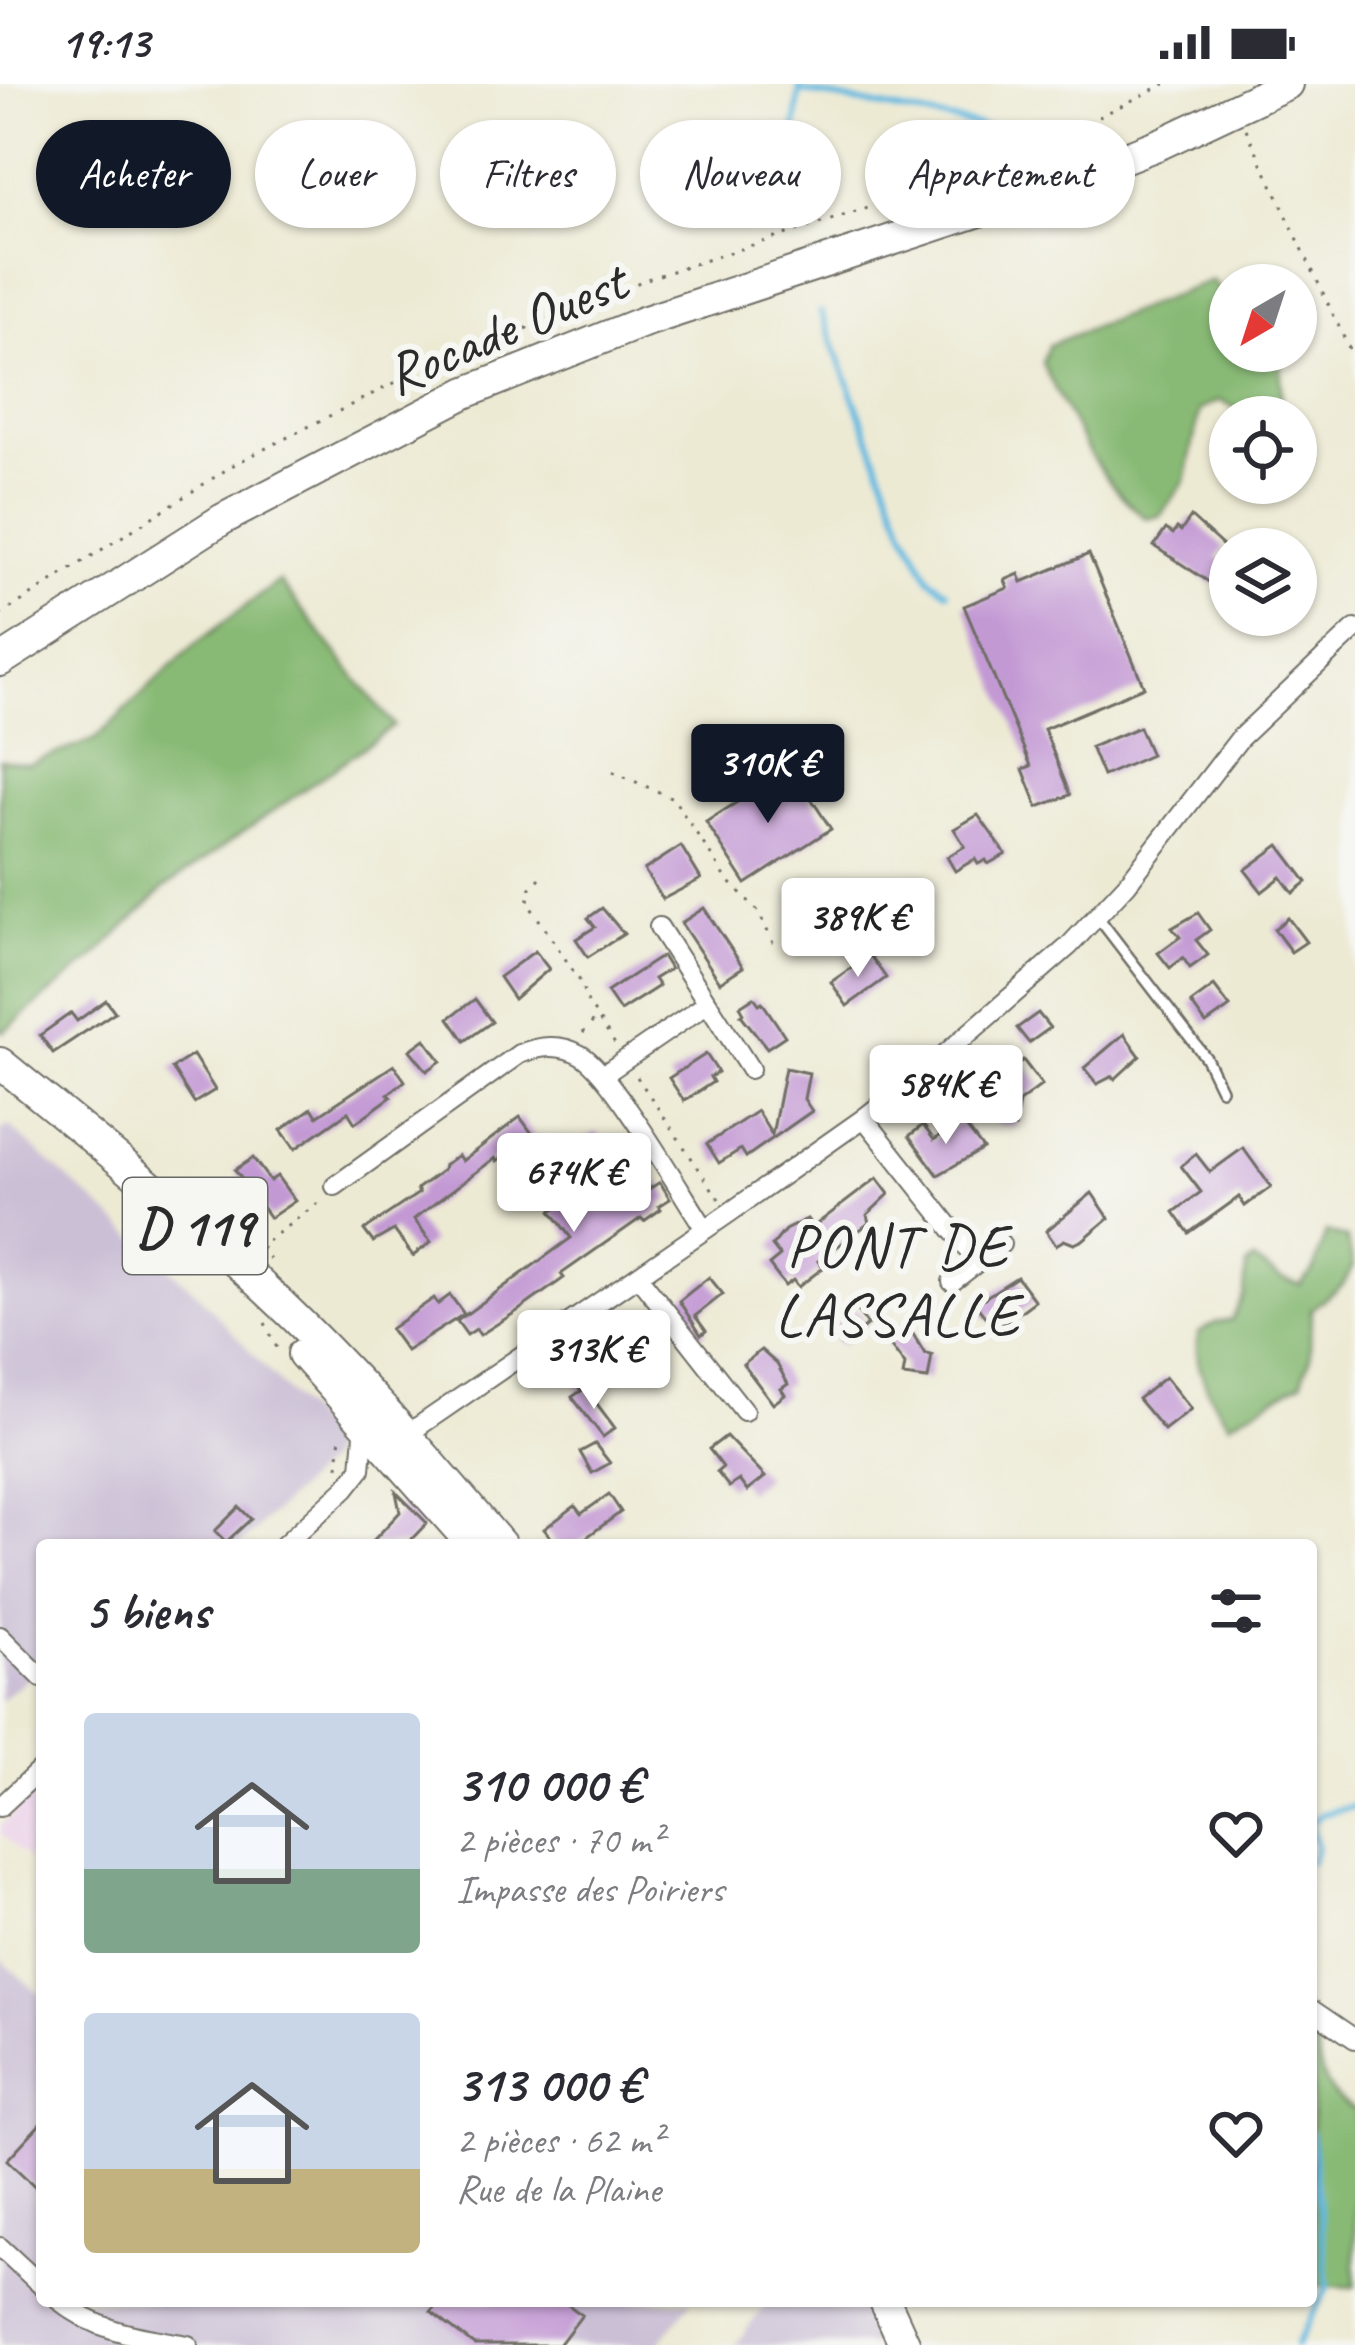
<!DOCTYPE html>
<html lang="fr">
<meta charset="utf-8">
<style>
:root{--surface:#fff;--page:#f2f2f3;--text:#2b2b33;--muted:#7c7c81;--accent:#111827}
body{margin:0;font-family:Caveat,sans-serif;background:var(--page);color:var(--text);height:100vh;display:flex;flex-direction:column;font-size:45px;white-space:nowrap}
*{box-sizing:border-box;margin:0}
p{font-size:39px;color:var(--muted)}
.icon{flex:none;width:66px;height:66px;fill:none;stroke:currentColor;stroke-width:2;stroke-linecap:round;stroke-linejoin:round}
.map{position:relative;flex:1;overflow:hidden}
.details{position:absolute;left:36px;top:1455px;width:1281px;height:768px;display:flex;flex-direction:column;background:var(--surface);border-radius:12px;box-shadow:0 3px 9px #0004}
.details>*{flex:none}
.top-card{position:absolute;left:36px;top:36px;width:1284px;height:108px;display:flex;gap:24px}
.needle{width:78px;rotate:219deg}
.tools{position:absolute;left:1209px;top:180px;display:grid;gap:24px}
.tools a{display:grid;place-items:center;width:108px;height:108px;border-radius:50%;background:var(--surface);box-shadow:0 3px 9px #0004;font-size:60px}
.price{position:absolute;translate:-50% -102px;padding:0 27px;border-radius:12px;background:#fff;color:#222;font-size:39px;line-height:78px;filter:drop-shadow(0 3px 6px #0008)}
.price::after{content:'';position:absolute;left:50%;top:72px;width:36px;height:27px;margin-left:-18px;background:inherit;clip-path:polygon(0 0,100% 0,50% 100%)}
.price.selected{background:var(--accent);color:#fff}
ul{padding:0;list-style:none}
li{display:flex;align-items:center;gap:36px;height:300px;padding:0 48px}
li span{display:grid;place-items:center;flex:none;width:336px;height:240px;border-radius:12px;color:#555}
li>.icon{margin-inline-start:auto}
span .icon{width:144px;height:144px;fill:#fffc;stroke-width:1}
li b{font-size:51px}
h2{display:flex;justify-content:space-between;align-items:center;height:144px;padding:0 48px;font-size:51px}
.tag{padding:0 42px;border-radius:54px;background:var(--surface);box-shadow:0 3px 9px #0004;font-size:42px;line-height:108px}
.tag.selected{background:var(--accent);color:#fff}
.status{display:flex;justify-content:space-between;align-items:center;height:84px;padding:0 60px;background:var(--surface);direction:ltr}
.status svg{height:33px;fill:currentColor}
.map>svg:first-child{display:block}
.built{fill:#ecd1ea}
.industrial{fill:#cbbfd5}
.forest{fill:#88ba74;stroke:#5a7250;stroke-width:3}
.lines{fill:none;stroke-linecap:round;stroke-linejoin:round}
.stream{stroke:#63bae0;stroke-width:6}
.building{fill:#c399d4}
.service-casing{stroke:#6f6e66;stroke-width:14}
.minor-casing{stroke:#6f6e66;stroke-width:22}
.primary-casing{stroke:#6f6e66;stroke-width:34}
.path{stroke:#6f6e66;stroke-width:3;stroke-dasharray:3 9;stroke-linecap:butt}
.service{stroke:#fff;stroke-width:9}
.minor{stroke:#fff;stroke-width:18}
.primary{stroke:#fff;stroke-width:30}
.labels{text-anchor:middle;stroke-width:12;stroke-linejoin:round;paint-order:stroke}
.shield{fill:#f6f6f2;stroke:#686867;stroke-width:3}
.shield-label{font-size:54px;font-weight:bold;fill:#2b2b2b}
.street-label{font-size:57px;fill:#2b2b2b;stroke:#f6f6f2}
.neighbourhood-label{font-size:60px;letter-spacing:3px;fill:#2b2b2b;stroke:#f6f6f2}
</style>
<div class="status"><b>19:13</b><svg viewBox="0 0 49 12"><path d="M0 12V9h3v3zM5 12V6h3v6zM10 12V3h3v9zM15 12V0h3v12zM26 1h20v11H26zM47 4h2v5h-2z"/></svg></div>
<div class="map">
<svg width="1355" height="2261" viewBox="0 0 1355 2261">
<rect width="100%" height="100%" fill="#f6f6f2"/>
<filter id="ink" filterUnits="userSpaceOnUse"><feTurbulence type="fractalNoise" baseFrequency=".00833" numOctaves="2"/><feDisplacementMap in="SourceGraphic" scale="24" xChannelSelector="R" yChannelSelector="G"/><feConvolveMatrix kernelMatrix="1 2 1 2 8 2 1 2 1" color-interpolation-filters="sRGB"/></filter>
<filter id="wash" filterUnits="userSpaceOnUse"><feTurbulence type="fractalNoise" baseFrequency=".004" numOctaves="4" result="noise"/><feDisplacementMap in="SourceGraphic" scale="48" xChannelSelector="R" yChannelSelector="G"/><feGaussianBlur stdDeviation="2.7" result="paint"/><feColorMatrix in="noise" values="0 0 0 0 0 0 0 0 0 0 0 0 0 0 0 0 0 1.4 0 .05"/><feComposite in="paint" operator="in"/></filter>
<g filter="url(#wash)">
<rect width="100%" height="100%" fill="#edead4"/>
<polygon class="built" points="42,1703 42,1788 0,1749 0,1743"/>
<g class="industrial">
<polygon points="9,1042 193,1205 327,1351 330,1363 327,1377 240,1461 42,1461 42,1582 0,1617 0,1047"/>
<polygon points="0,1875 42,1912 42,2217 692,2217 658,2261 0,2261"/>
<polygon points="768,2217 860,2217 881,2261 735,2261"/>
</g>
<g class="forest">
<path d="M1212,196L1230,220V267H1269L1281,279V313L1273,333H1253L1220,316L1200,326L1185,397L1160,432L1146,434C1095,395 1070,334 1042,279L1049,261Z"/>
<polygon points="279,497 394,642 164,804 98,870 3,948 0,943 0,675 28,680 94,656 193,562"/>
<path d="M1326,1148L1347,1154L1353,1182L1343,1201L1311,1225L1310,1275L1301,1299L1229,1339C1211,1317 1190,1276 1199,1249L1215,1239L1232,1236L1244,1210L1246,1182L1253,1176L1281,1195L1300,1201L1314,1186Z"/>
<path d="M1311,1943L1315,1946C1318,1978 1320,2012 1355,2026V2203L1312,2201L1311,2194Z"/>
</g>
<g class="lines">
<g class="stream">
<polyline points="800,7 1002,46"/>
<polyline points="789,137 778,96 792,80 800,0"/>
<polyline points="821,228 905,447 930,495 947,507"/>
<polyline points="1311,1778 1317,1764 1311,1746 1313,1736 1322,1730 1355,1722"/>
<polyline points="1296,2261 1328,2202 1311,2050"/>
</g>
</g>
<g id="blocks">
<g class="building">
<polygon points="1191,433 1224,463 1217,473 1230,485 1212,500 1154,462 1166,445 1173,450 1177,444 1181,447"/>
<polygon points="1089,470 1144,603 1044,645 1070,711 1038,723 1023,685 1031,682 964,522 1008,504 1005,496 1019,490 1022,498"/>
<polygon points="1139,643 1151,671 1103,692 1091,663"/>
<polygon points="791,684 831,745 746,800 706,738"/>
<polygon points="978,731 1006,770 988,780 986,776 978,780 975,775 955,787 947,773 965,762 954,745"/>
<polygon points="1279,761 1307,798 1293,809 1281,793 1262,808 1245,786"/>
<polygon points="681,762 701,795 663,815 644,786"/>
<polygon points="602,824 624,850 588,873 576,855 595,843 588,834"/>
<polygon points="704,824 743,883 720,898 681,839"/>
<polygon points="1198,829 1210,846 1196,856 1208,871 1190,884 1183,874 1170,884 1158,869 1180,853 1172,844"/>
<polygon points="1288,834 1306,858 1291,868 1274,845"/>
<polygon points="535,867 549,885 514,915 499,893"/>
<polygon points="870,871 886,894 847,922 831,898"/>
<polygon points="662,872 670,885 654,895 659,902 620,927 607,908"/>
<polygon points="1214,902 1230,923 1206,940 1191,919"/>
<polygon points="754,913 759,920 762,918 785,952 767,964 741,931 744,929 740,922"/>
<polygon points="475,915 492,938 465,957 449,934"/>
<polygon points="106,916 115,928 53,969 40,951 71,929 77,937"/>
<polygon points="1038,929 1050,944 1029,959 1017,944"/>
<polygon points="1124,950 1140,972 1115,995 1113,992 1097,1000 1084,984"/>
<polygon points="425,955 441,977 427,987 410,966"/>
<polygon points="706,970 718,988 710,993 713,998 684,1017 669,994"/>
<polygon points="193,971 215,1006 194,1019 172,984"/>
<polygon points="1023,976 1042,1001 1019,1018 1015,1043 997,1040 997,1013 979,1010 982,993 997,995"/>
<polygon points="394,981 405,997 388,1010 391,1013 355,1039 348,1028 295,1065 281,1046 312,1024 317,1032"/>
<polygon points="785,984 809,989 804,1015 812,1027 746,1073 741,1065 719,1079 707,1060 757,1027 772,1051"/>
<polygon points="520,1033 534,1052 523,1059 529,1069 518,1076 512,1076 507,1070 497,1077 495,1074 414,1135 431,1158 413,1172 394,1146 373,1158 364,1146 419,1109 417,1105 443,1086 444,1081 458,1071 462,1077"/>
<polygon points="961,1036 983,1065 938,1091 909,1052 923,1041 934,1056"/>
<polygon points="597,1048 638,1112 660,1098 670,1115 659,1122 661,1125 644,1137 641,1134 561,1190 564,1194 519,1226 480,1251 476,1245 467,1251 457,1237 571,1154 551,1127 569,1115 572,1119 601,1100 576,1061"/>
<polygon points="1243,1064 1271,1103 1245,1122 1239,1113 1189,1149 1174,1128 1201,1108 1181,1082 1196,1070 1210,1088"/>
<polygon points="253,1074 270,1097 277,1092 295,1117 270,1134 235,1086"/>
<polygon points="877,1094 889,1110 867,1131 869,1139 818,1177 823,1184 798,1203 793,1196 785,1202 769,1181 780,1172 772,1162 785,1146 807,1135 813,1143"/>
<polygon points="1092,1109 1109,1134 1083,1156 1074,1160 1064,1156 1056,1161 1046,1147"/>
<polygon points="709,1193 723,1210 695,1232 706,1247 701,1251 679,1217"/>
<polygon points="1017,1193 1035,1217 1004,1240 995,1229 987,1235 975,1220"/>
<polygon points="450,1211 464,1230 406,1267 390,1245 434,1214 438,1220"/>
<polygon points="856,1225 868,1241 841,1261 828,1245"/>
<polygon points="907,1240 925,1270 932,1271 928,1295 903,1292 905,1281 885,1255"/>
<polygon points="587,1258 608,1286 581,1307 560,1279"/>
<polygon points="761,1266 777,1280 788,1300 781,1305 785,1311 773,1320 743,1280"/>
<polygon points="1165,1293 1191,1325 1164,1346 1138,1315"/>
<polygon points="585,1304 615,1344 603,1353 572,1313"/>
<polygon points="726,1352 765,1393 747,1407 739,1396 729,1403 717,1388 723,1383 709,1365"/>
<polygon points="595,1360 610,1379 592,1389 580,1368"/>
<polygon points="396,1408 427,1439 406,1461 369,1461 400,1428"/>
<polygon points="609,1410 621,1428 576,1461 557,1461 544,1445 575,1422 581,1430"/>
<polygon points="239,1423 251,1435 226,1458 215,1447"/>
<polygon points="42,2038 42,2109 7,2076"/>
<polygon points="440,2217 563,2217 582,2231 559,2261 474,2261 431,2228"/>
</g>
</g>
</g>
<g filter="url(#ink)">
<use href="#blocks" fill-opacity="0" stroke="#6f6e66" stroke-width="3"/>
<g class="lines">
<g class="service-casing">
<polyline id="service" points="1097,832 1206,974 1221,1005"/>
</g>
<g class="minor-casing">
<g id="minor">
<polyline points="659,843 750,985"/>
<polyline points="603,991 708,919"/>
<polyline points="864,1034 978,1178"/>
<path d="M335,1102L519,970C540,962 560,959 581,971C611,988 682,1110 705,1145"/>
<polyline points="638,1192 744,1327"/>
<polyline points="952,1198 1001,1160"/>
<polyline points="398,1349 406,1351 729,1129 864,1034 944,971 1069,862 1127,800 1240,654 1355,545"/>
<polyline points="284,1461 346,1404 361,1385 364,1350 371,1343"/>
<polyline points="0,1552 42,1594"/>
<polyline points="0,1723 42,1684"/>
<polyline points="1311,1925 1355,1955"/>
<polyline points="0,2163 42,2202"/>
<path d="M60,2217C97,2248 141,2253 188,2261"/>
</g>
</g>
<g class="primary-casing">
<g id="primary">
<polyline points="0,577 223,435 465,309 643,238 1025,112 1162,59 1287,0"/>
<path d="M0,979C90,1052 181,1125 265,1205C350,1284 426,1373 501,1461"/>
<polyline points="303,1270 473,1461"/>
<polyline points="885,2217 905,2261"/>
</g>
</g>
<g class="path">
<polyline points="1246,45 1355,277"/>
<polyline points="0,531 235,380 400,296 647,195 1002,81 1165,0"/>
<polyline points="613,688 673,714 726,794 758,827 773,859"/>
<polyline points="540,794 529,806 528,819 582,900 585,914 615,960"/>
<polyline points="583,949 596,934"/>
<polyline points="637,993 719,1115"/>
<polyline points="270,1175 261,1162 322,1116"/>
<polyline points="265,1239 279,1268"/>
<polyline points="338,1383 341,1351"/>
</g>
<use href="#service" class="service"/>
<use href="#minor" class="minor"/>
<use href="#primary" class="primary"/>
</g>
</g>
<g class="labels">
<rect class="shield" x="123" y="1094" width="144" height="96" rx="9"/>
<g class="shield-label">
<text x="195" y="1161">D 119</text>
</g>
<g class="street-label">
<text transform="translate(505 243) rotate(-23)" y="20">Rocade Ouest</text>
</g>
<g class="neighbourhood-label">
<text x="898" y="1182">PONT DE<tspan x="898" dy="69">LASSALLE</tspan></text>
</g>
</g>
</svg>
<div class="tools">
<a><svg class="needle" viewBox="-14 -14 28 28"><path d="M0-13l5 13h-10z" fill="#e53935"/><path d="M0 13l5-13h-10z" fill="#7c7c81"/></svg></a>
<a><svg class="icon" aria-label="locate" viewBox="0 0 24 24"><circle cx="12" cy="12" r="6"/><path d="M12 2v4M12 18v4M2 12h4M18 12h4"/></svg></a>
<a><svg class="icon" aria-label="layers" viewBox="0 0 24 24"><path d="M12 4l9 5-9 5-9-5zM3 14l9 5 9-5"/></svg></a>
</div>
<b class="price selected" style="left:768px;top:742px">310K €</b>
<b class="price" style="left:858px;top:896px">389K €</b>
<b class="price" style="left:946px;top:1063px">584K €</b>
<b class="price" style="left:574px;top:1151px">674K €</b>
<b class="price" style="left:594px;top:1328px">313K €</b>
<div class="top-card">
<a class="tag selected">Acheter</a>
<a class="tag">Louer</a>
<a class="tag">Filtres</a>
<a class="tag">Nouveau</a>
<a class="tag">Appartement</a>
</div>
<section class="details">
<h2>5 biens<svg class="icon" aria-label="filters" viewBox="0 0 24 24"><path d="M4 7h16M4 17h16"/><circle cx="9" cy="7" r="2"/><circle cx="15" cy="17" r="2"/></svg></h2>
<ul>
<li><span style="background:linear-gradient(#c9d6e8 65%,#7fa58c 0)"><svg class="icon" aria-label="home" viewBox="0 0 24 24"><path d="M3 11l9-7 9 7M6 9v11h12V9"/></svg></span><div><b>310 000 €</b><p>2 pièces · 70 m²</p><p>Impasse des Poiriers</p></div><svg class="icon" aria-label="heart" viewBox="0 0 24 24"><path d="M12 20l-8-8c-3-5 5-10 8-4 3-6 11-1 8 4z"/></svg></li>
<li><span style="background:linear-gradient(#c9d6e8 65%,#c2b280 0)"><svg class="icon" aria-label="home" viewBox="0 0 24 24"><path d="M3 11l9-7 9 7M6 9v11h12V9"/></svg></span><div><b>313 000 €</b><p>2 pièces · 62 m²</p><p>Rue de la Plaine</p></div><svg class="icon" aria-label="heart" viewBox="0 0 24 24"><path d="M12 20l-8-8c-3-5 5-10 8-4 3-6 11-1 8 4z"/></svg></li>
</ul>
</section>
</div>
